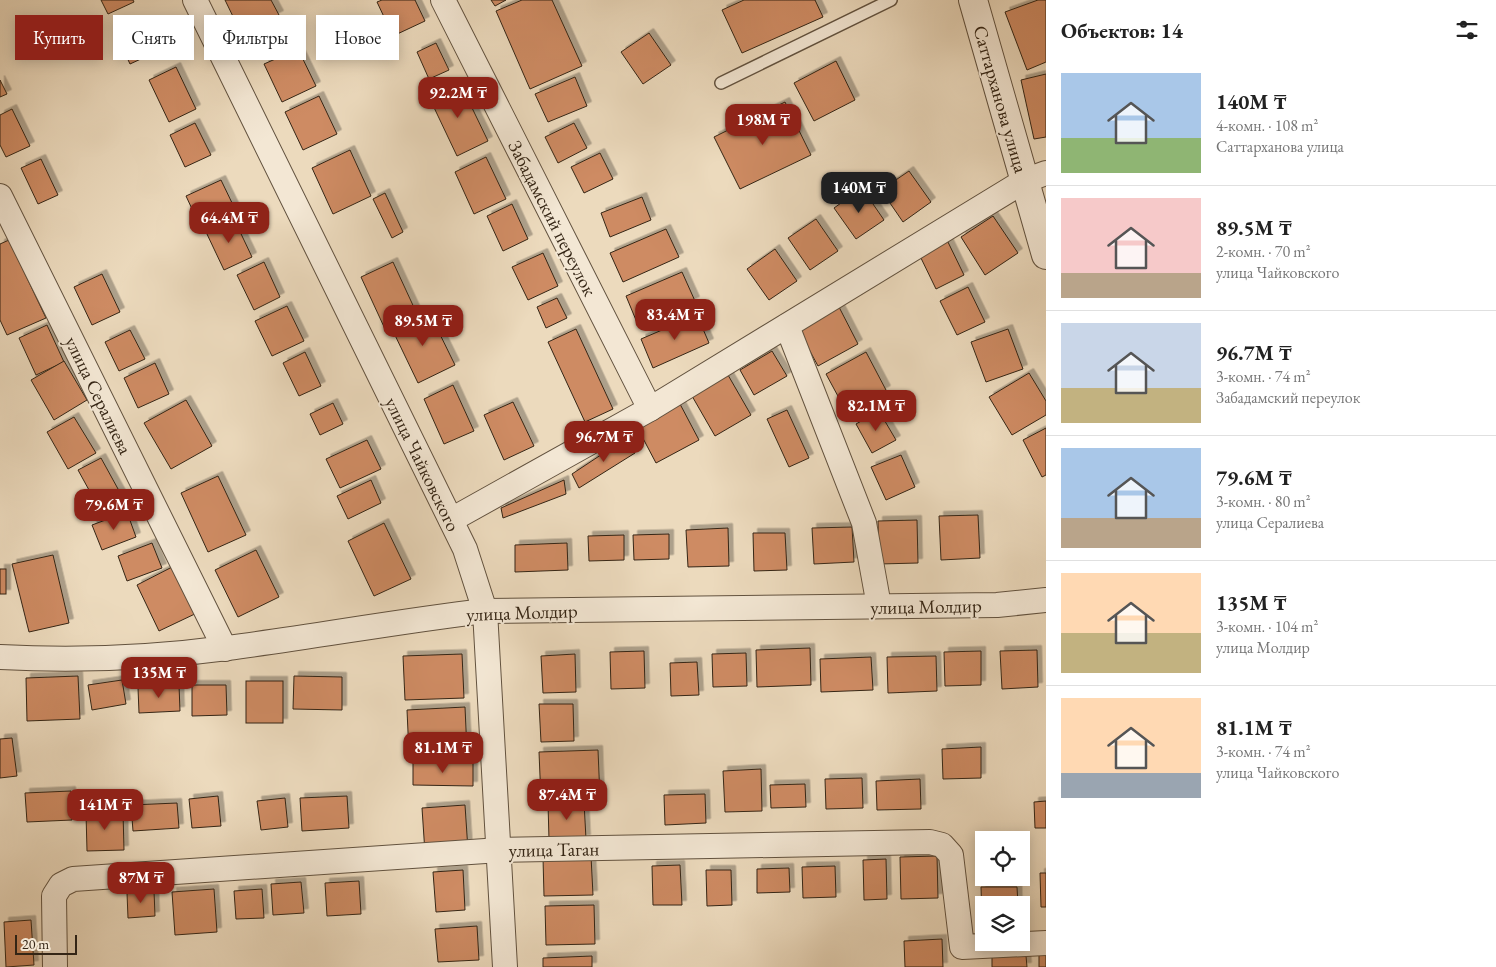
<!DOCTYPE html>
<html lang="ru">
<meta charset="utf-8">
<style>
:root{--surface:#fff;--page:#f2f2f2;--text:#222;--muted:#767676;--line:#e0e0e0;--accent:#8f2418}
body{margin:0;font-family:"EB Garamond",serif;background:var(--page);color:var(--text);height:100vh;display:flex;flex-direction:column;font-size:19px;white-space:nowrap}
*{box-sizing:border-box;margin:0}
p{font-size:16px;color:var(--muted)}
.icon{flex:none;width:28px;height:28px;fill:none;stroke:currentColor;stroke-width:2;stroke-linecap:round;stroke-linejoin:round}
.map{position:relative;flex:1;overflow:hidden}
.drawer{display:flex;flex-direction:column;background:var(--surface);width:450px}
.drawer>*{flex:none}
.guide{position:absolute;left:15px;top:15px;width:475px;height:45px;display:flex;gap:10px}
.buttons{position:absolute;left:975px;top:831px;display:grid;gap:10px}
.buttons a{display:grid;place-items:center;width:55px;height:55px;border-radius:0px;background:var(--surface);box-shadow:0 2px 12px #0003;font-size:25px}
.scale{position:absolute;left:15px;bottom:12px;width:62px;box-sizing:border-box;padding-left:5px;border:2px solid #342515;border-top:0;font-size:14px;line-height:18px;white-space:nowrap;color:#342515;-webkit-text-stroke:4px #f3e7d4;paint-order:stroke}
.price{position:absolute;translate:-50% -42px;padding:0 11px;border-radius:10px;background:var(--accent);color:#fff;font-size:16px;line-height:32px;filter:drop-shadow(0 1px 2px #0008)}
.price::after{content:'';position:absolute;left:50%;top:30px;width:15px;height:11px;margin-left:-8px;background:inherit;clip-path:polygon(0 0,100% 0,50% 100%)}
.price.on{background:#222;color:#fff}
ul{padding:0;list-style:none}
li{display:flex;align-items:center;gap:15px;height:125px;padding:0 15px}
li+li{border-top:1px solid var(--line)}
li span{display:grid;place-items:center;flex:none;width:140px;height:100px;border-radius:0px;color:#555}
li>.icon{margin-inline-start:auto}
span .icon{width:60px;height:60px;fill:#fffc;stroke-width:1}
li b{font-size:21px}
h2{display:flex;justify-content:space-between;align-items:center;height:60px;padding:0 15px;font-size:21px}
.pill{padding:0 18px;border-radius:0px;background:var(--surface);box-shadow:0 2px 12px #0003;font-size:18px;line-height:45px}
.pill.on{background:var(--accent);color:#fff}
main{display:flex;flex:1;min-height:0}
.map>svg:first-child{display:block}
.building{fill:#ce8b63;stroke:#342515;filter:url(#shadow)}
.lines{fill:none;stroke-linecap:round;stroke-linejoin:round}
.service-casing{stroke:#62523f;stroke-width:14}
.minor-casing{stroke:#62523f;stroke-width:26}
.tertiary-casing{stroke:#62523f;stroke-width:30}
.service{stroke:#f3e7d4;stroke-width:11}
.minor{stroke:#f3e7d4;stroke-width:24}
.tertiary{stroke:#f3e7d4;stroke-width:28}
.labels{text-anchor:middle;stroke-width:4;stroke-linejoin:round;paint-order:stroke}
.street-label{font-size:19px;fill:#342515;stroke:#f3e7d4}
</style>
<main>
<div class="map">
<svg width="1046" height="967" viewBox="0 0 1046 967">
<defs>
<filter id="shadow"><feDropShadow dx="4.5" dy="-4.5" stdDeviation="0" flood-color="#0004"/></filter>
</defs>
<rect width="100%" height="100%" fill="#ecdabd"/>
<filter id="stains"><feTurbulence type="fractalNoise" baseFrequency=".004" numOctaves="4"/><feColorMatrix values="0 0 0 0 .2 0 0 0 0 .09 0 0 0 0 .02 0 0 0 .5 -.17"/></filter>
<radialGradient id="worn" r=".72"><stop offset=".6" stop-color="#630" stop-opacity="0"/><stop offset="1" stop-color="#630" stop-opacity=".3"/></radialGradient>
<g class="building">
<polygon points="101,0 133,0 134,2 108,14"/>
<polygon points="225,0 271,0 279,15 241,33"/>
<polygon points="382,0 415,0 425,21 393,36 377,2"/>
<polygon points="491,0 506,0 495,6"/>
<polygon points="522,0 552,0 582,66 530,89 496,11"/>
<polygon points="744,0 815,0 823,17 742,53 722,10"/>
<polygon points="1038,0 1046,0 1046,62 1027,70 1005,12"/>
<polygon points="143,24 156,52 130,64 117,36"/>
<polygon points="649,33 671,65 643,84 621,52"/>
<polygon points="436,43 449,70 429,79 417,52"/>
<polygon points="298,49 316,86 282,102 264,64"/>
<polygon points="836,61 855,100 814,121 794,83"/>
<polygon points="176,67 196,109 169,122 149,80"/>
<polygon points="1046,74 1046,137 1034,139 1021,80"/>
<polygon points="575,77 587,106 548,122 535,94"/>
<polygon points="0,80 7,94 0,97"/>
<polygon points="460,83 488,141 457,156 429,97"/>
<polygon points="319,96 337,134 303,150 285,112"/>
<polygon points="785,102 811,155 740,189 714,137"/>
<polygon points="12,109 30,146 6,157 0,145 0,115"/>
<polygon points="195,123 211,155 185,167 170,135"/>
<polygon points="574,123 587,148 558,163 545,137"/>
<polygon points="350,150 371,196 333,214 312,168"/>
<polygon points="600,153 613,179 584,193 571,167"/>
<polygon points="486,157 506,199 474,214 455,172"/>
<polygon points="41,159 58,195 38,204 21,168"/>
<polygon points="909,171 931,202 903,222 881,190"/>
<polygon points="221,180 234,207 199,224 186,196"/>
<polygon points="862,188 884,220 856,239 834,208"/>
<polygon points="385,193 403,232 392,238 373,199"/>
<polygon points="642,197 651,220 610,237 601,213"/>
<polygon points="512,204 528,239 503,251 487,216"/>
<polygon points="993,216 1018,253 985,275 961,237"/>
<polygon points="234,219 252,257 224,270 206,232"/>
<polygon points="816,219 838,251 810,270 788,238"/>
<polygon points="666,229 679,257 623,282 610,253"/>
<polygon points="9,240 46,318 7,335 0,320 0,244"/>
<polygon points="947,240 964,275 936,289 919,254"/>
<polygon points="775,249 797,281 769,300 747,269"/>
<polygon points="543,253 558,286 528,300 512,267"/>
<polygon points="264,262 280,297 254,310 237,275"/>
<polygon points="393,262 417,314 385,329 361,277"/>
<polygon points="682,272 695,301 638,325 626,296"/>
<polygon points="102,274 120,312 92,325 74,287"/>
<polygon points="968,287 985,322 957,335 940,301"/>
<polygon points="557,298 567,318 546,328 537,307"/>
<polygon points="287,306 304,341 272,356 255,321"/>
<polygon points="839,307 858,344 818,366 798,329"/>
<polygon points="429,312 455,365 418,383 392,329"/>
<polygon points="697,315 709,343 653,368 641,339"/>
<polygon points="47,325 64,362 36,375 19,338"/>
<polygon points="576,329 613,409 585,422 548,342"/>
<polygon points="1008,329 1023,369 986,382 971,342"/>
<polygon points="130,330 145,359 119,371 105,342"/>
<polygon points="772,351 787,376 754,395 740,370"/>
<polygon points="305,352 321,386 299,396 283,363"/>
<polygon points="866,352 886,390 846,411 826,374"/>
<polygon points="64,361 87,400 54,420 31,380"/>
<polygon points="155,363 169,394 138,408 124,378"/>
<polygon points="1029,373 1046,401 1046,415 1012,435 989,397"/>
<polygon points="728,375 751,415 715,436 692,396"/>
<polygon points="453,385 474,431 444,444 424,399"/>
<polygon points="186,400 212,446 171,469 144,423"/>
<polygon points="513,402 534,446 504,460 484,415"/>
<polygon points="333,403 343,424 320,435 310,414"/>
<polygon points="680,404 699,440 656,463 637,427"/>
<polygon points="787,410 809,458 789,467 767,419"/>
<polygon points="879,411 896,440 872,453 856,424"/>
<polygon points="74,417 96,453 68,469 47,432"/>
<polygon points="1046,428 1046,475 1042,477 1023,440"/>
<polygon points="628,437 635,453 579,488 572,474"/>
<polygon points="367,440 381,469 340,488 326,459"/>
<polygon points="901,455 915,487 886,500 871,467"/>
<polygon points="101,458 123,498 100,510 78,470"/>
<polygon points="218,476 246,535 208,552 181,493"/>
<polygon points="371,480 381,503 348,519 337,496"/>
<polygon points="564,480 566,494 503,518 501,508"/>
<polygon points="127,512 136,537 102,550 92,525"/>
<polygon points="978,515 980,558 941,560 939,516"/>
<polygon points="917,520 918,563 879,564 878,521"/>
<polygon points="384,523 411,579 374,596 348,541"/>
<polygon points="852,527 854,562 814,564 812,528"/>
<polygon points="728,528 729,566 688,567 686,530"/>
<polygon points="753,533 785,533 787,570 754,571"/>
<polygon points="669,534 669,559 634,560 633,535"/>
<polygon points="624,535 624,560 589,561 588,536"/>
<polygon points="152,543 162,568 127,581 118,556"/>
<polygon points="567,543 568,570 515,572 515,545"/>
<polygon points="256,550 279,597 238,617 215,570"/>
<polygon points="53,555 69,623 29,632 12,564"/>
<polygon points="176,565 199,612 159,631 137,585"/>
<rect x="0" y="569" width="6" height="25"/>
<polygon points="810,648 811,685 757,687 756,650"/>
<polygon points="1037,650 1038,687 1002,689 1000,651"/>
<polygon points="644,651 645,688 611,689 610,652"/>
<polygon points="981,651 981,685 945,686 944,652"/>
<polygon points="746,653 747,686 713,687 712,654"/>
<polygon points="462,654 464,698 405,700 403,656"/>
<polygon points="575,654 576,692 543,693 541,656"/>
<polygon points="936,656 937,691 888,693 887,657"/>
<polygon points="871,657 873,690 821,692 820,659"/>
<polygon points="697,662 699,695 671,696 670,663"/>
<polygon points="78,676 80,719 27,721 26,678"/>
<polygon points="294,676 342,677 342,710 293,709"/>
<polygon points="122,680 126,704 92,710 88,685"/>
<rect x="246" y="681" width="37" height="42"/>
<polygon points="179,685 180,711 139,713 138,688"/>
<polygon points="192,685 226,685 227,715 192,716"/>
<polygon points="539,704 573,704 574,741 541,742"/>
<polygon points="465,707 467,751 409,754 407,710"/>
<polygon points="12,738 17,776 0,778 0,739"/>
<polygon points="981,747 981,778 943,779 942,749"/>
<polygon points="598,750 600,798 541,800 539,752"/>
<polygon points="413,762 473,763 473,786 413,785"/>
<polygon points="761,769 762,811 725,812 723,771"/>
<polygon points="862,778 863,808 826,809 825,779"/>
<polygon points="920,779 921,809 877,810 876,781"/>
<polygon points="805,784 806,807 771,808 770,785"/>
<polygon points="71,791 72,820 27,822 25,793"/>
<polygon points="705,794 706,823 665,825 664,795"/>
<polygon points="218,796 221,826 192,828 189,799"/>
<polygon points="347,796 349,828 302,831 300,798"/>
<polygon points="285,798 288,827 261,830 257,801"/>
<polygon points="1046,801 1046,828 1035,828 1034,802"/>
<polygon points="584,802 586,839 549,840 548,803"/>
<polygon points="177,803 179,828 133,831 131,805"/>
<polygon points="465,805 468,850 425,853 422,808"/>
<polygon points="123,812 124,850 87,851 86,813"/>
<polygon points="1015,838 1015,840 984,840 984,867 980,867 979,839"/>
<polygon points="591,856 593,895 544,896 543,858"/>
<polygon points="937,856 938,898 901,899 900,857"/>
<polygon points="886,859 887,899 864,900 863,860"/>
<polygon points="680,865 682,905 653,905 652,866"/>
<polygon points="835,866 836,897 803,898 802,867"/>
<polygon points="789,868 790,892 757,893 757,869"/>
<polygon points="463,870 465,910 436,912 433,872"/>
<polygon points="706,870 731,870 732,905 707,906"/>
<polygon points="1040,873 1046,873 1046,907 1041,907"/>
<polygon points="359,881 361,914 327,916 325,883"/>
<polygon points="301,882 304,913 273,915 271,884"/>
<polygon points="981,887 1017,887 1018,905 984,905 982,918"/>
<polygon points="214,889 217,932 175,935 172,892"/>
<polygon points="262,889 264,918 236,919 234,891"/>
<polygon points="154,891 155,916 128,918 127,893"/>
<polygon points="594,905 595,944 546,945 545,906"/>
<polygon points="31,920 34,965 6,967 4,922"/>
<polygon points="477,926 479,960 438,962 435,929"/>
<polygon points="942,939 943,967 905,967 904,941"/>
<rect x="1039" y="950" width="7" height="17"/>
<polygon points="592,956 592,967 543,967 543,958"/>
<polygon points="1026,956 1027,967 992,967 992,957"/>
</g>
<g class="lines">
<g class="service-casing">
<polyline id="service" points="721,83 891,0"/>
</g>
<g class="minor-casing">
<g id="minor">
<polyline points="195,0 465,549 485,611 505,967"/>
<polyline points="443,0 650,409"/>
<polyline points="0,196 225,649"/>
<polyline points="787,326 864,523 879,606"/>
<polyline points="451,520 650,409 1024,181 1046,173"/>
<path d="M0,657C75,661 152,658 227,648C313,637 399,621 485,611L997,605L1046,600"/>
<polyline points="55,967 54,896 61,885 73,879 500,850 930,842 942,845 951,855 962,947 1046,943"/>
</g>
</g>
<g class="tertiary-casing">
<polyline id="tertiary" points="973,0 1046,255"/>
</g>
<use href="#service" class="service"/>
<use href="#minor" class="minor"/>
<use href="#tertiary" class="tertiary"/>
</g>
<g class="labels">
<g class="street-label">
<text transform="translate(1001 99) rotate(74)" y="7">Саттарханова улица</text>
<text transform="translate(553 218) rotate(63)" y="7">Забадамский переулок</text>
<text transform="translate(99 395) rotate(64)" y="7">улица Сералиева</text>
<text transform="translate(423 464) rotate(64)" y="7">улица Чайковского</text>
<text transform="translate(926 606) rotate(-1)" y="7">улица Молдир</text>
<text transform="translate(522 612) rotate(-2)" y="7">улица Молдир</text>
<text transform="translate(554 849) rotate(-1)" y="7">улица Таган</text>
</g>
</g>
<rect width="100%" height="100%" filter="url(#stains)"/>
<rect width="100%" height="100%" fill="url(#worn)"/>
</svg>
<div class="buttons">
<a><svg class="icon" aria-label="locate" viewBox="0 0 24 24"><circle cx="12" cy="12" r="6"/><path d="M12 2v4M12 18v4M2 12h4M18 12h4"/></svg></a>
<a><svg class="icon" aria-label="layers" viewBox="0 0 24 24"><path d="M12 4l9 5-9 5-9-5zM3 14l9 5 9-5"/></svg></a>
</div>
<div class="scale">20 m</div>
<b class="price" style="left:458px;top:119px">92.2M ₸</b>
<b class="price" style="left:763px;top:146px">198M ₸</b>
<b class="price on" style="left:859px;top:214px">140M ₸</b>
<b class="price" style="left:229px;top:244px">64.4M ₸</b>
<b class="price" style="left:675px;top:341px">83.4M ₸</b>
<b class="price" style="left:423px;top:347px">89.5M ₸</b>
<b class="price" style="left:876px;top:432px">82.1M ₸</b>
<b class="price" style="left:604px;top:463px">96.7M ₸</b>
<b class="price" style="left:114px;top:531px">79.6M ₸</b>
<b class="price" style="left:159px;top:699px">135M ₸</b>
<b class="price" style="left:443px;top:774px">81.1M ₸</b>
<b class="price" style="left:567px;top:821px">87.4M ₸</b>
<b class="price" style="left:105px;top:831px">141M ₸</b>
<b class="price" style="left:141px;top:904px">87M ₸</b>
<div class="guide">
<a class="pill on">Купить</a>
<a class="pill">Снять</a>
<a class="pill">Фильтры</a>
<a class="pill">Новое</a>
</div>
</div>
<section class="drawer">
<h2>Объектов: 14<svg class="icon" aria-label="filters" viewBox="0 0 24 24"><path d="M4 7h16M4 17h16"/><circle cx="9" cy="7" r="2"/><circle cx="15" cy="17" r="2"/></svg></h2>
<ul>
<li><span style="background:linear-gradient(#a9c7e8 65%,#8fb573 0)"><svg class="icon" aria-label="home" viewBox="0 0 24 24"><path d="M3 11l9-7 9 7M6 9v11h12V9"/></svg></span><div><b>140M ₸</b><p>4-комн. · 108 m²</p><p>Саттарханова улица</p></div></li>
<li><span style="background:linear-gradient(#f6c9c9 75%,#b9a48a 0)"><svg class="icon" aria-label="home" viewBox="0 0 24 24"><path d="M3 11l9-7 9 7M6 9v11h12V9"/></svg></span><div><b>89.5M ₸</b><p>2-комн. · 70 m²</p><p>улица Чайковского</p></div></li>
<li><span style="background:linear-gradient(#c9d6e8 65%,#c2b280 0)"><svg class="icon" aria-label="home" viewBox="0 0 24 24"><path d="M3 11l9-7 9 7M6 9v11h12V9"/></svg></span><div><b>96.7M ₸</b><p>3-комн. · 74 m²</p><p>Забадамский переулок</p></div></li>
<li><span style="background:linear-gradient(#a9c7e8 70%,#b9a48a 0)"><svg class="icon" aria-label="home" viewBox="0 0 24 24"><path d="M3 11l9-7 9 7M6 9v11h12V9"/></svg></span><div><b>79.6M ₸</b><p>3-комн. · 80 m²</p><p>улица Сералиева</p></div></li>
<li><span style="background:linear-gradient(#ffd9b3 60%,#c2b280 0)"><svg class="icon" aria-label="home" viewBox="0 0 24 24"><path d="M3 11l9-7 9 7M6 9v11h12V9"/></svg></span><div><b>135M ₸</b><p>3-комн. · 104 m²</p><p>улица Молдир</p></div></li>
<li><span style="background:linear-gradient(#ffd9b3 75%,#9aa5b1 0)"><svg class="icon" aria-label="home" viewBox="0 0 24 24"><path d="M3 11l9-7 9 7M6 9v11h12V9"/></svg></span><div><b>81.1M ₸</b><p>3-комн. · 74 m²</p><p>улица Чайковского</p></div></li>
</ul>
</section>
</main>
